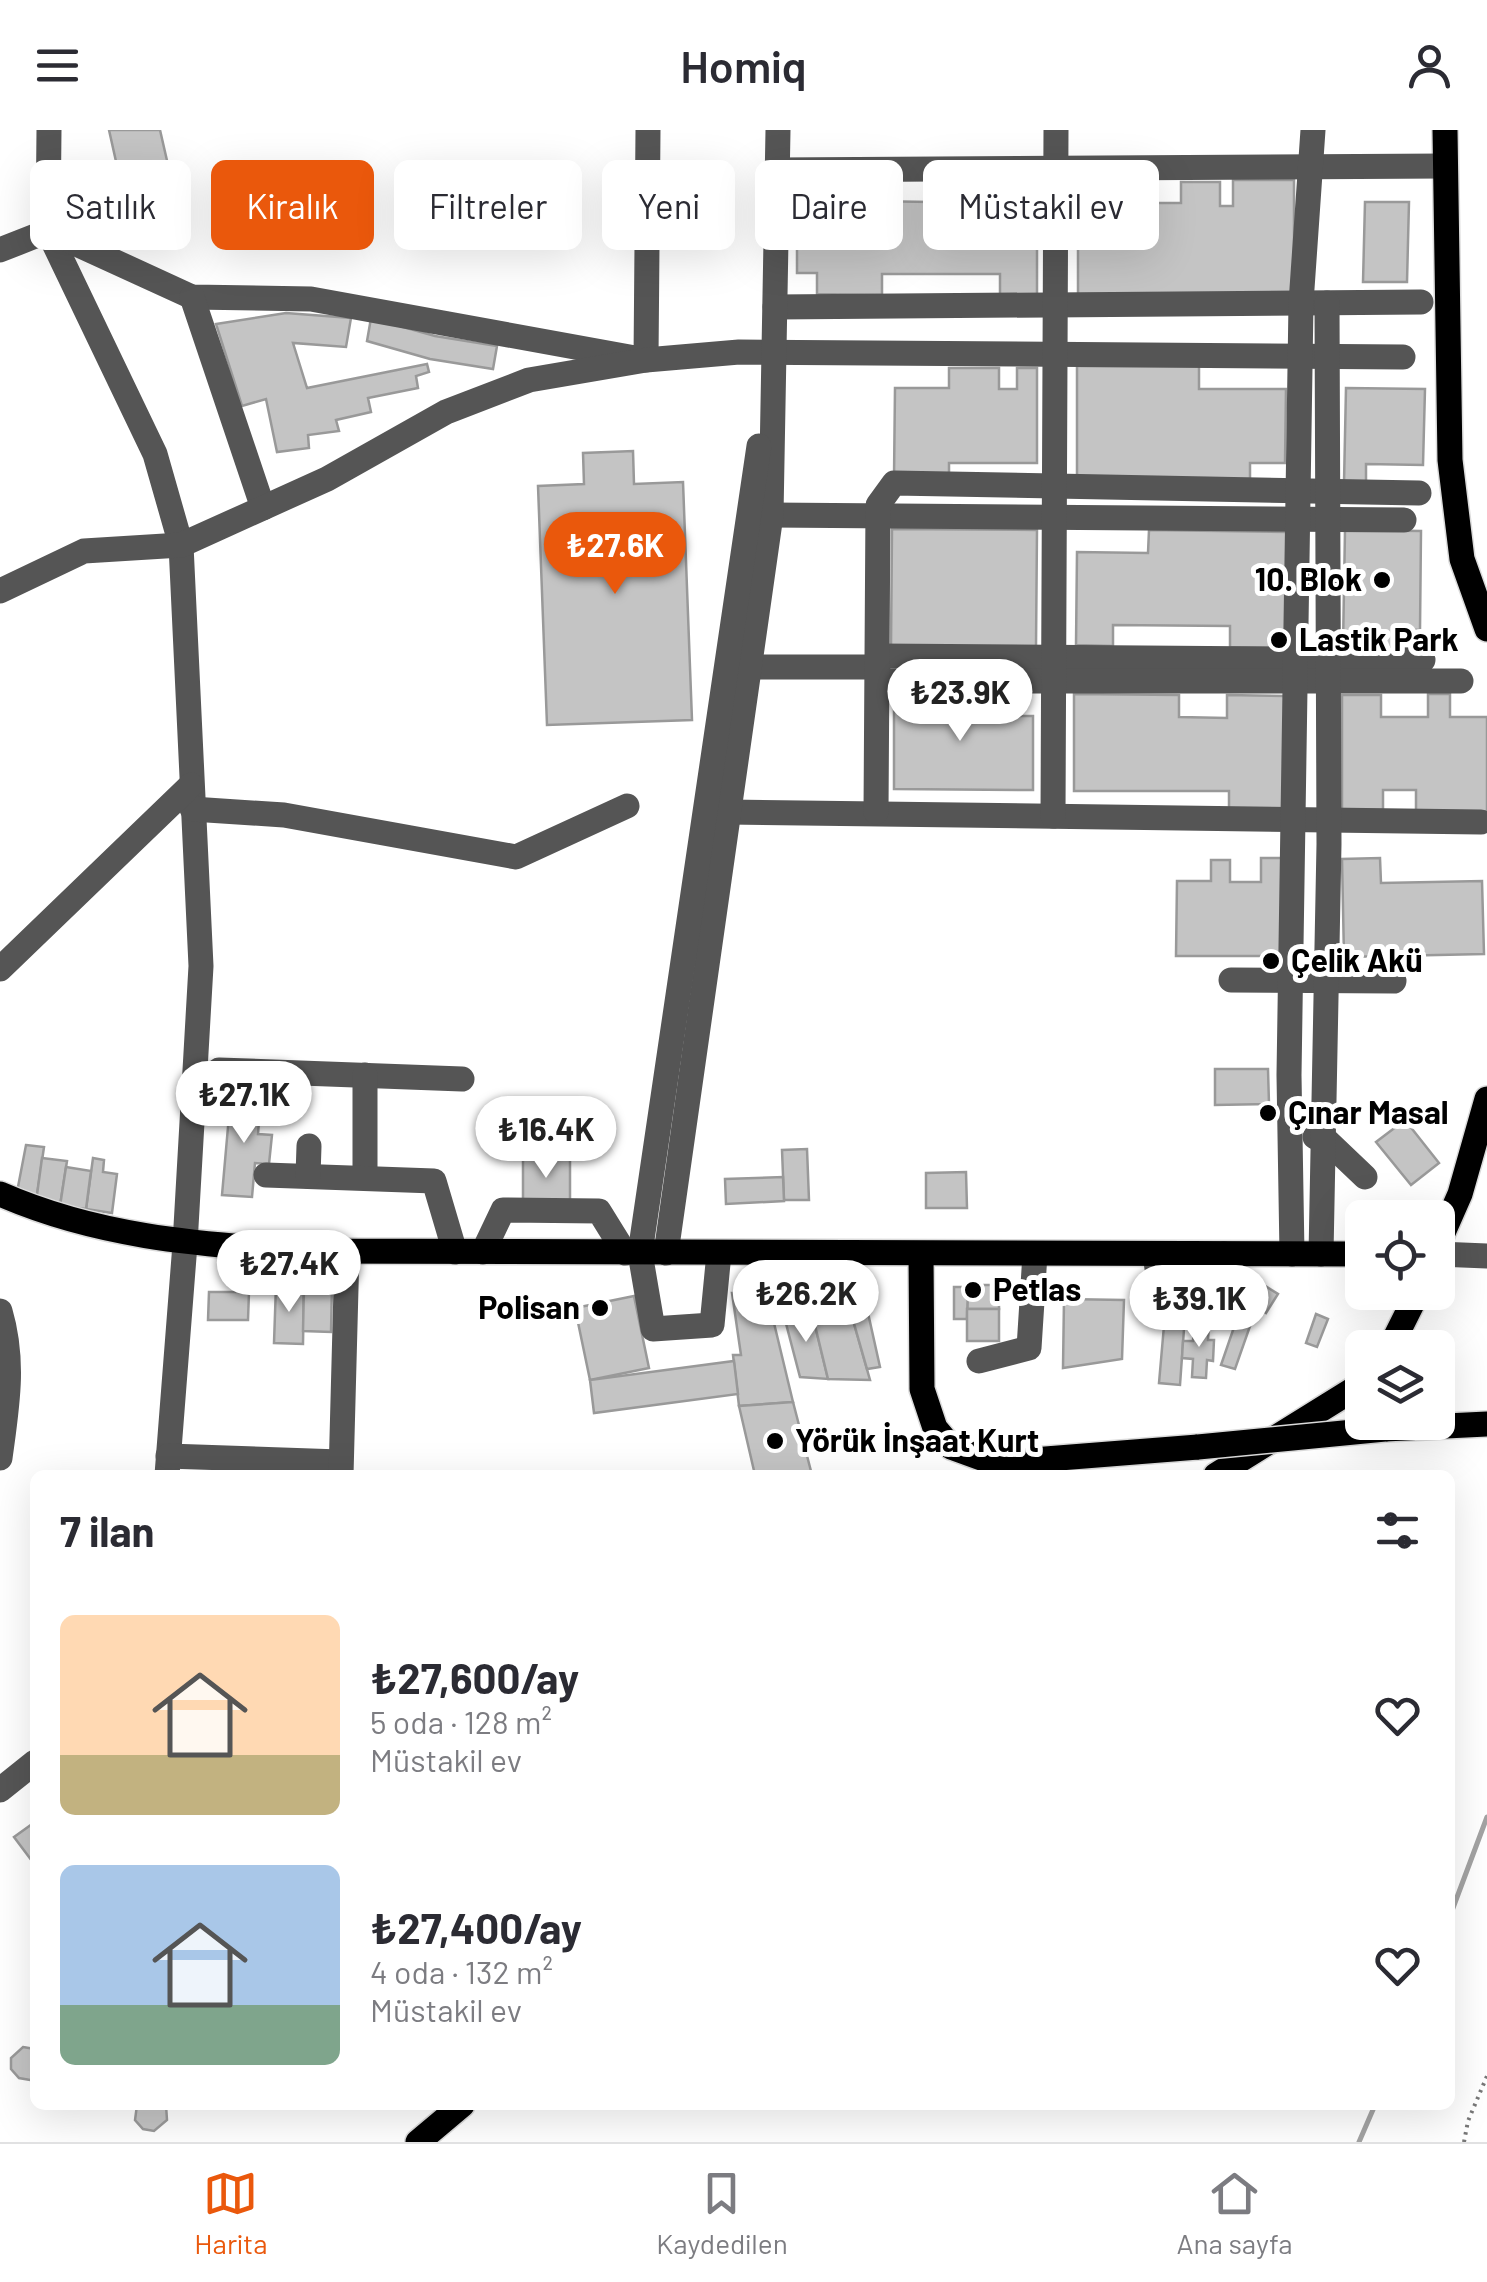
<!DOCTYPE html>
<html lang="tr">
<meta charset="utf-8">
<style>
:root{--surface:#fff;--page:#f2f2f3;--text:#2b2b33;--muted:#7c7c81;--line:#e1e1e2;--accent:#ea580c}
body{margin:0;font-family:Barlow,sans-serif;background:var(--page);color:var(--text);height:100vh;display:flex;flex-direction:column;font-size:38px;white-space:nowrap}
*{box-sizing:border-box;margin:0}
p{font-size:32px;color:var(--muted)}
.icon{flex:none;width:55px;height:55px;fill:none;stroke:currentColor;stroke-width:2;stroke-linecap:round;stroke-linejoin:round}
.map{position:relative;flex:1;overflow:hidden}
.sheet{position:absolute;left:30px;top:1340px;width:1425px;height:640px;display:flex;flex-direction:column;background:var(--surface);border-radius:15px;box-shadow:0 10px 40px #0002}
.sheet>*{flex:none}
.hud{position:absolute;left:30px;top:30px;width:1428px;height:90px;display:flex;gap:20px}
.controls{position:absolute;left:1345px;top:1070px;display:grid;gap:20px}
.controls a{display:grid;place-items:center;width:110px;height:110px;border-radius:15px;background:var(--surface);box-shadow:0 10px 40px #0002;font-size:50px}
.price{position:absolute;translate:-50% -85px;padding:0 22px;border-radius:35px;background:#fff;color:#222;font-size:32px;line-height:65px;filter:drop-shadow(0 2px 5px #0008)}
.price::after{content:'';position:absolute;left:50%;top:60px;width:30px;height:22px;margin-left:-15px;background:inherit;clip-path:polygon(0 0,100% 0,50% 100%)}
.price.active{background:var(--accent);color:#fff}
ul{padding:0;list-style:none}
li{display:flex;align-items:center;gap:30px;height:250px;padding:0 30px}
li span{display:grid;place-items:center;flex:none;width:280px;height:200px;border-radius:15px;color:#555}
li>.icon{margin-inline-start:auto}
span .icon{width:120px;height:120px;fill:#fffc;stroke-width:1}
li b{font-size:42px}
h2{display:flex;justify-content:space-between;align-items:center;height:120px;padding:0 30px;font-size:42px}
.tag{padding:0 35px;border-radius:15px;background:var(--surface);box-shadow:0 10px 40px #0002;font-size:35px;line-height:90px}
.tag.active{background:var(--accent);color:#fff}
header{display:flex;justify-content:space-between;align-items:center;height:130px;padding:0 30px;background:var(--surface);font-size:45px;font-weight:600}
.tabs{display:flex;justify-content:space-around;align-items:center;height:140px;border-top:2px solid var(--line);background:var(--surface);font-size:28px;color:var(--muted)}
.tabs a{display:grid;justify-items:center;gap:5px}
.tabs .active{color:var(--accent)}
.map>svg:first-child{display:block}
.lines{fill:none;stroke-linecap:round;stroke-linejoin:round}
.stream{stroke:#a3a3a3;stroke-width:5}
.building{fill:#c4c4c4;stroke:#999;stroke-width:2.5}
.major-casing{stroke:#dbdbdb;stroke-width:28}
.path{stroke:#777;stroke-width:4;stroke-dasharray:2.5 5;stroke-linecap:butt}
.minor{stroke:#555;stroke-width:25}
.major{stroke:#000;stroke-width:25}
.major-bridge-casing{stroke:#dbdbdb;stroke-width:28;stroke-linecap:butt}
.major-bridge{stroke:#000;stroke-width:25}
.poi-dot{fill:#000;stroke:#fff;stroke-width:4}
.labels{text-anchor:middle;stroke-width:10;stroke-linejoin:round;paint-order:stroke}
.poi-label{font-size:32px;font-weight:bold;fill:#000;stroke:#fff;text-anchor:start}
</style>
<header><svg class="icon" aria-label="menu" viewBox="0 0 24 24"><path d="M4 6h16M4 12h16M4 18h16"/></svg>Homiq<svg class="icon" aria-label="person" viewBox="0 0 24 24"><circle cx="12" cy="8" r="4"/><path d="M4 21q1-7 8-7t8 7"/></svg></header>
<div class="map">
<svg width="1487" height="2012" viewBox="0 0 1487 2012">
<rect width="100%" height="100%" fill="#fff"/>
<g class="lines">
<g class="stream">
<polyline points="1450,1786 1487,1687"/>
<polyline points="1359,2012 1375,1975"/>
</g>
</g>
<g class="building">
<polygon points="109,0 160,0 179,83 130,94"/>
<polygon points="847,48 869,49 868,71 932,72 932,51 951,51 951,72 966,72 966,51 1037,52 1037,166 1000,165 1000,144 882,144 882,165 817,164 817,143 797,143 797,73 815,73 815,52 835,52 834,72 846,72"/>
<polygon points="1233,50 1294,50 1294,165 1078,170 1078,73 1181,73 1181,52 1220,52 1220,76 1233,76"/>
<polygon points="1365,72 1409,72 1407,152 1363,152"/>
<polygon points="286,183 351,188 346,217 293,213 307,258 427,234 429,242 416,246 418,258 368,268 371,282 336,290 339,301 308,305 309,318 277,322 266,269 242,276 216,194"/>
<polygon points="371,188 435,206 497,216 493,239 430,229 367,211"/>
<polygon points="1077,236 1199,236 1199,259 1286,259 1285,333 1250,333 1250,352 1077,352"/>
<polygon points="949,238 999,238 999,259 1017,259 1017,238 1037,238 1037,333 949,333 949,347 894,347 895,258 949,258"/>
<polygon points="1346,258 1425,259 1423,335 1366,334 1366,354 1344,353"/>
<polygon points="633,321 634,354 683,352 692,590 547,595 538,356 584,354 583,323"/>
<polygon points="892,399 1037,400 1036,517 891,516"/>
<polygon points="1149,400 1287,402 1285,518 1230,517 1230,496 1113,495 1113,516 1076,515 1077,422 1148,423"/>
<polygon points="1345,400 1421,401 1420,500 1394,499 1394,517 1343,516"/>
<polygon points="894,563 998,564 997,586 1033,586 1033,660 894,659"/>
<polygon points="1074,564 1179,565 1179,587 1227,588 1227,565 1285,566 1285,683 1229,682 1229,661 1074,661"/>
<polygon points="1428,564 1450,564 1450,587 1487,587 1487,681 1416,682 1416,660 1383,660 1383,680 1342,680 1342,565 1381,565 1381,587 1428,587"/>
<polygon points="1261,728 1284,728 1283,826 1176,826 1177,751 1211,751 1211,730 1230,730 1230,752 1261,752"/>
<polygon points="1380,728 1381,753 1482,751 1484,824 1344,827 1342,729"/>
<polygon points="1215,939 1268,939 1269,974 1215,975"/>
<polygon points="231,963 261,966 258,1004 272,1005 269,1034 255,1033 252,1067 222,1065"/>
<polygon points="528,980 564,980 564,1012 557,1012 556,1022 536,1021 536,1012 528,1012"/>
<polygon points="1405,990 1439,1033 1411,1055 1376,1012"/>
<polygon points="26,1015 44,1017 36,1072 17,1062"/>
<polygon points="807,1019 809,1070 784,1070 782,1020"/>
<polygon points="523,1021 570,1022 570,1080 523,1079"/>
<polygon points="42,1028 67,1031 60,1076 36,1072"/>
<polygon points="93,1028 104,1030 103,1042 117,1044 112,1083 86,1079"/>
<polygon points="66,1037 91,1041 86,1079 60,1076"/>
<polygon points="966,1042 967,1078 926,1078 926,1043"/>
<polygon points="783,1047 784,1071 726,1074 725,1049"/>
<polygon points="1256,1150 1278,1164 1266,1183 1244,1169"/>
<polygon points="276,1155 304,1156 303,1214 274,1213"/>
<polygon points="968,1155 999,1155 999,1179 967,1179"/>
<polygon points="304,1156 332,1156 331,1202 303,1201"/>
<polygon points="954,1157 968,1157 967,1189 954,1189"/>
<polygon points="1227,1160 1242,1164 1232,1199 1217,1195"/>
<polygon points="209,1162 249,1162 248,1190 208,1190"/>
<polygon points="732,1163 767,1164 793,1272 739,1276 733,1225 741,1225"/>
<polygon points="634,1166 649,1238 590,1250 575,1178"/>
<polygon points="1064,1169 1124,1170 1122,1229 1063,1238"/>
<polygon points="1242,1174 1256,1179 1235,1239 1221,1235"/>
<rect x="967" y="1179" width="32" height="32"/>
<polygon points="783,1182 812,1183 828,1249 800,1247"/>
<polygon points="812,1183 851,1183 870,1250 828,1249"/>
<polygon points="851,1183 868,1183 880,1237 867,1239"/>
<polygon points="1165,1184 1185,1185 1180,1255 1159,1253"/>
<polygon points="1316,1184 1328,1189 1317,1217 1306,1213"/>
<polygon points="1194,1193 1209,1193 1208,1210 1214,1210 1213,1231 1207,1230 1206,1248 1192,1247 1193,1229 1182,1228 1183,1211 1193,1211"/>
<polygon points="734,1231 738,1264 594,1283 590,1250"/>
<polygon points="793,1272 812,1345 755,1345 739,1276"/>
<polygon points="35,1692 35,1735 14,1707"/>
<polygon points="23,1917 35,1919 35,1949 30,1950 19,1948 11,1939 11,1928"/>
<polygon points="137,1975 166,1975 167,1990 154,2001 143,1999 135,1990"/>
</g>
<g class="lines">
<g class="major-casing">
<g id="major">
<polyline points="1445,0 1450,330 1462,429 1487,499"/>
<path d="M0,1064C96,1106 193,1114 297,1121L1362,1124"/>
<polyline points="1438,1114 1460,1064 1487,969"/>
<polyline points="921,1124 922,1259 935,1298 951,1317 995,1333 1198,1317"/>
<polyline points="1390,1218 1418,1162"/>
<polyline points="1385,1299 1487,1294"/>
<polyline points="1216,1345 1362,1254"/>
<polyline points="418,2012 462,1975"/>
</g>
</g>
<polyline class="path" points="1464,2012 1468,1991 1487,1946"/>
<g class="minor">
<polyline points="49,0 48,101 155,324 181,415 201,836 185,1114 167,1345"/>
<polyline points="777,40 1445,36"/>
<polyline points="0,120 48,101 192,167 311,169 646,230 648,0"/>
<polyline points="192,167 263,378"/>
<polyline points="775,177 1421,172"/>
<polyline points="771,385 1404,390"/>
<polyline points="0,461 84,421 181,415 327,349 446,282 529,250 646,230 739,222 1403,227"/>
<polyline points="878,526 1423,530"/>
<polyline points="749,537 878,537"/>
<polyline points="878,551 1461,551"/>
<polyline points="192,679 284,685 516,727 627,676"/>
<polyline points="728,682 1481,692"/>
<polyline points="876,682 878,375 894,353 1419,363"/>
<polyline points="1053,686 1056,0"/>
<polyline points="0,839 191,655"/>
<polyline points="1231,850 1394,851"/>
<polyline points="219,940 462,949"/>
<polyline points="365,945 365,1048"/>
<polyline points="1315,1007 1323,1007 1365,1047"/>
<polyline points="266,1045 434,1051 455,1122"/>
<polyline points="308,1046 309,1016"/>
<polyline points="483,1122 503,1080 599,1081 625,1123"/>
<polyline points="666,1123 771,385 778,0"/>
<polyline points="719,1123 712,1195 653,1199 640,1123 759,316"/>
<polyline points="1155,1124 1162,1174 1203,1173 1224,1124"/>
<polyline points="1292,1124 1289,945 1301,173 1313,0"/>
<polyline points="1321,1124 1329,714 1327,173"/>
<polyline points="1438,1124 1487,1126"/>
<path d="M0,1181C15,1232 7,1276 0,1328"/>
<polyline points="979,1231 1029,1218 1035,1124"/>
<polyline points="168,1326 340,1332"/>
<polyline points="341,1345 347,1121"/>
<polyline points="0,1660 35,1632"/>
</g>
<use href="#major" class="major"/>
<g class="major-bridge-casing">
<polyline id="major-bridge" points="1198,1317 1385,1299"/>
</g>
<use href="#major-bridge" class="major-bridge"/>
</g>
<g class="poi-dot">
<circle cx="1382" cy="450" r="10"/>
<circle cx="1279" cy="510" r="10"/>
<circle cx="1271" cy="831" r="10"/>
<circle cx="1268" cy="983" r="10"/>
<circle cx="973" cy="1160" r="10"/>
<circle cx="600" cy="1178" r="10"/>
<circle cx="775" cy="1311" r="10"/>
</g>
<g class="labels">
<g class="poi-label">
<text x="1362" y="461" text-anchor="end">10. Blok</text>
<text x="1299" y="521">Lastik Park</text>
<text x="1291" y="842">Çelik Akü</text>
<text x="1288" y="994">Çınar Masal</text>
<text x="993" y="1171">Petlas</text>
<text x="580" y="1189" text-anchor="end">Polisan</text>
<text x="795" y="1322">Yörük İnşaat Kurt</text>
</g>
</g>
</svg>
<div class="controls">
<a><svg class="icon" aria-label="locate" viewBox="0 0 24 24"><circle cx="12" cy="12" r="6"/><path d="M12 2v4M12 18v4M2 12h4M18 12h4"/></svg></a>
<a><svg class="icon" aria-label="layers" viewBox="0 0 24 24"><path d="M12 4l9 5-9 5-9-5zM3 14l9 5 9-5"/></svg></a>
</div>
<b class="price active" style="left:615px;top:467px">₺27.6K</b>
<b class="price" style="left:960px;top:614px">₺23.9K</b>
<b class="price" style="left:244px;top:1016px">₺27.1K</b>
<b class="price" style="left:546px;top:1051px">₺16.4K</b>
<b class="price" style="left:289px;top:1185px">₺27.4K</b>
<b class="price" style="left:806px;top:1215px">₺26.2K</b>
<b class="price" style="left:1199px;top:1220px">₺39.1K</b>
<div class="hud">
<a class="tag">Satılık</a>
<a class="tag active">Kiralık</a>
<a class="tag">Filtreler</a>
<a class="tag">Yeni</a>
<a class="tag">Daire</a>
<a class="tag">Müstakil ev</a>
</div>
<section class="sheet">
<h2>7 ilan<svg class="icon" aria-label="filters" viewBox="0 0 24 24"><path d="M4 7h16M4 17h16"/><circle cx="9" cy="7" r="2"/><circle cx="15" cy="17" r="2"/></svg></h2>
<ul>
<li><span style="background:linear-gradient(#ffd9b3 70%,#c2b280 0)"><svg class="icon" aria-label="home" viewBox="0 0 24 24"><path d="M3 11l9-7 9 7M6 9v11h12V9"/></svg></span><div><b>₺27,600/ay</b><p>5 oda · 128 m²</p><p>Müstakil ev</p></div><svg class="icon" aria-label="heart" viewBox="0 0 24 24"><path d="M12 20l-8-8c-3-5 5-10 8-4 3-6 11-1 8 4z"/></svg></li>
<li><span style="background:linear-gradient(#a9c7e8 70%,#7fa58c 0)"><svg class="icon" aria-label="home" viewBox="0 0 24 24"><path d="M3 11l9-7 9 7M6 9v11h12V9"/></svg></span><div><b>₺27,400/ay</b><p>4 oda · 132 m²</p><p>Müstakil ev</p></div><svg class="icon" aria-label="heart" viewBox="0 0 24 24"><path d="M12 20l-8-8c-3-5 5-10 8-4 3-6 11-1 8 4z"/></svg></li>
</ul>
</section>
</div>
<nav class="tabs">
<a class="active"><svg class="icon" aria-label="map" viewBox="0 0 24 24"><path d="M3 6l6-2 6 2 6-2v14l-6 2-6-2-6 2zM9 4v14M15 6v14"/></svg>Harita</a>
<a><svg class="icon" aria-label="saved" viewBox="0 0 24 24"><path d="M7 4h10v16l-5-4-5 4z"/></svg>Kaydedilen</a>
<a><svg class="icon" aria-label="home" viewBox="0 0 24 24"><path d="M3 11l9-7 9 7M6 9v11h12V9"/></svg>Ana sayfa</a>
</nav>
